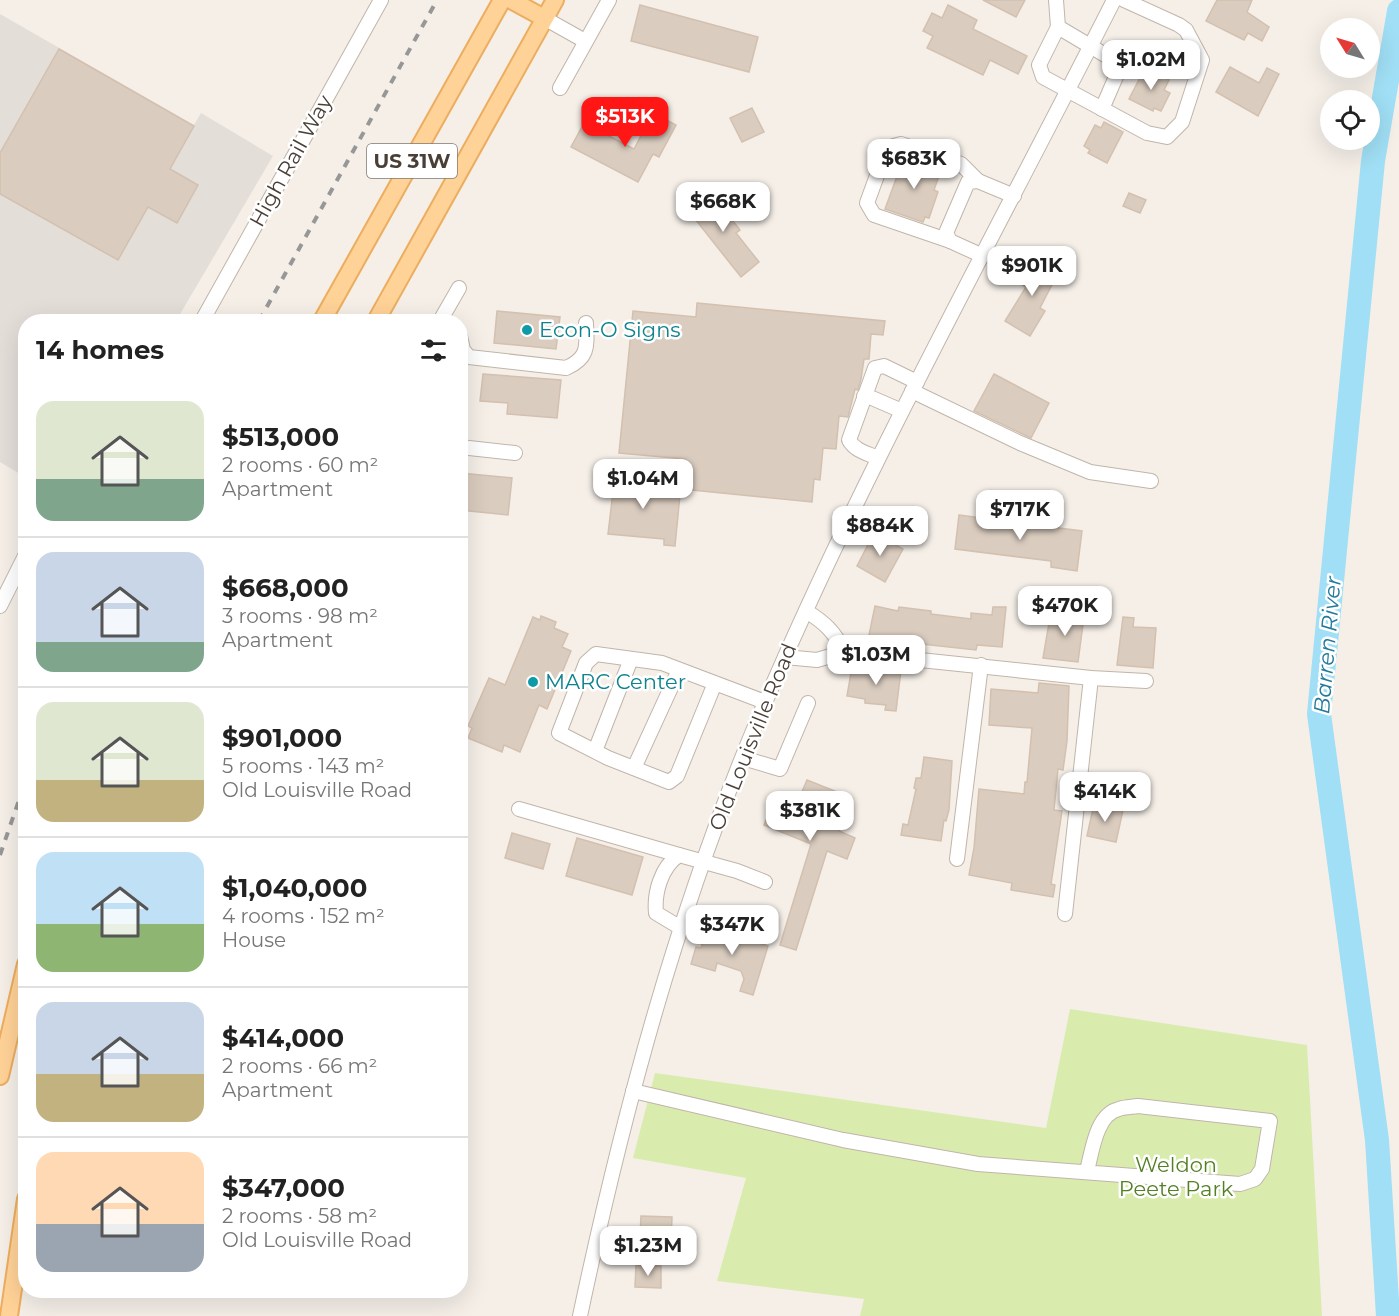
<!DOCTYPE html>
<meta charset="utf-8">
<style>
:root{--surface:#fff;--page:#f6f6f6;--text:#222;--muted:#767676;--line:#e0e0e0;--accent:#ff1615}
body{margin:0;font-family:Montserrat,sans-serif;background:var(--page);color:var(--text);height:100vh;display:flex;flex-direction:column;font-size:22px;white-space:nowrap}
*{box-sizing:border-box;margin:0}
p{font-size:20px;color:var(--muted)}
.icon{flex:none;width:33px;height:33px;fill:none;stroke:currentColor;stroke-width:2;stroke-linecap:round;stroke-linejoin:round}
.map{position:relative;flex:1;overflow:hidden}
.panel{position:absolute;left:18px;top:314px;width:450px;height:984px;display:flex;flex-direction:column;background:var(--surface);border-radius:24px;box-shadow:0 6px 24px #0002}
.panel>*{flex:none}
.needle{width:39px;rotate:307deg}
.tools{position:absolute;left:1320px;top:18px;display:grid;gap:12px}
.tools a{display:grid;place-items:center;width:60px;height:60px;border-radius:50%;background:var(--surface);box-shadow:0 6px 24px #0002;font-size:30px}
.price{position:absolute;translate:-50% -51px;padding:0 14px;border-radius:12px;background:#fff;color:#222;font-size:20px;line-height:39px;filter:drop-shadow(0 2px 3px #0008)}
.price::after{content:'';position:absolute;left:50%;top:36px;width:18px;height:14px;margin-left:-9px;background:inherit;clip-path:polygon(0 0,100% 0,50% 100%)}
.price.on{background:var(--accent);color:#fff}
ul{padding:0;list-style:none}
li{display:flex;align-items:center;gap:18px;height:150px;padding:0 18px}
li+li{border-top:2px solid var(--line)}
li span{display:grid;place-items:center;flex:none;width:168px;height:120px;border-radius:18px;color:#555}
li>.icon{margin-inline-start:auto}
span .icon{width:72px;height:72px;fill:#fffc;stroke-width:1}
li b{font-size:26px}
h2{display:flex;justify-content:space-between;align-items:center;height:72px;padding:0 18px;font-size:26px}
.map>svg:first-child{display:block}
.industrial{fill:#e4ded9}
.green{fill:#d9ecae}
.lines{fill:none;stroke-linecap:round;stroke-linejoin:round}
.river{stroke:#a0dff5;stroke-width:24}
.building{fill:#daccbf;stroke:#d3c0af;stroke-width:1.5}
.minor-casing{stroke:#c1b5aa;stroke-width:16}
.major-casing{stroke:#ecad5f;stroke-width:20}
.minor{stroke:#fff;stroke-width:14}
.major{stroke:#ffd297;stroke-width:16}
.rail{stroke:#979797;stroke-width:4;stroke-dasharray:8 8;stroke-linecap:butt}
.culture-dot{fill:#0f9aa8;stroke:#fff;stroke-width:2}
.labels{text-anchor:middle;stroke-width:5;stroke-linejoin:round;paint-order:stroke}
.shield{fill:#fff;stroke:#807972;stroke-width:1.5}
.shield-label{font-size:20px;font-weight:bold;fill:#493f36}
.street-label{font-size:21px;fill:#493f36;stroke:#fff}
.culture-label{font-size:21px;fill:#0d838f;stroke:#fff;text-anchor:start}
.park-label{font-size:21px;fill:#547f24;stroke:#fff}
.water-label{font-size:22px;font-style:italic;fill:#237a9b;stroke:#fff}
</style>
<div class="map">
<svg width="1399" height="1316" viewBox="0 0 1399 1316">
<rect width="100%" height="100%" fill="#f5efe8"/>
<polygon class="industrial" points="0,14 194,125 201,113 273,156 176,321 26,321 25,477 0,462"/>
<polygon class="green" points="1070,1009 1307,1045 1322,1316 860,1316 864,1299 717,1281 746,1178 633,1158 655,1073 1046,1128"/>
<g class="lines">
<polyline class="river" points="1388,1316 1377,1140 1319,714 1373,161 1399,11"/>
</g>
<g class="building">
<polygon points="983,0 1025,0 1016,17"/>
<polygon points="1217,0 1252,0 1247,12 1269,27 1262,41 1248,33 1244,40 1206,21"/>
<polygon points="640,5 758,37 749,72 631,41"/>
<polygon points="948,5 977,20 973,29 1027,56 1018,74 990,60 983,75 927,48 933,36 923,31 932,13 942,18"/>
<polygon points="59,49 194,126 170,169 198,185 177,223 148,207 118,260 0,194 0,153"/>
<polygon points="1230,67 1259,83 1267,68 1279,74 1258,116 1216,92"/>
<polygon points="1145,68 1169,80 1164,90 1170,93 1161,111 1154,108 1153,111 1129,99"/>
<polygon points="752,108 764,132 742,142 730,118"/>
<polygon points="657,115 676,125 659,157 653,154 638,182 571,147 584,123 634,149 644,130 648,132"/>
<polygon points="1104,122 1123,132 1107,163 1088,153 1090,150 1084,146 1095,125 1101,128"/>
<polygon points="904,157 941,170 934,190 938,192 929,218 925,217 923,222 885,209"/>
<polygon points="710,191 740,230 736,233 759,262 741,277 687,209"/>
<polygon points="1129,193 1146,200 1140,213 1123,206"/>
<polygon points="1034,259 1059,271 1040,308 1045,311 1030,336 1005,321 1026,287 1021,284"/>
<polygon points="697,303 885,321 883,335 871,334 869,359 864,359 861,379 858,390 855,389 848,417 839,416 836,449 823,448 820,480 814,479 812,502 682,489 685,459 619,453 633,311 696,317"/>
<polygon points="497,311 560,317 556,349 494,343"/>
<polygon points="483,374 561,380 557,418 507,414 508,403 480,401"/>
<polygon points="994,374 1049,403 1031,438 974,411"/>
<polygon points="460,473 512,478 508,515 460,510"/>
<polygon points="615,475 658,480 657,492 680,495 675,546 664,545 664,539 608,534"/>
<polygon points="959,515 1082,531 1077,571 1051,567 1051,561 955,549"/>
<polygon points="874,533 903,549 885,582 857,566"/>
<polygon points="875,606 898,611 899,607 931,611 931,614 971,619 971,613 992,615 993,607 1006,607 1002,647 977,645 976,650 903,642 903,647 868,640"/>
<polygon points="1071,608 1085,609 1078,662 1043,658 1050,617 1069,619"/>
<polygon points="541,616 556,622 554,628 568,634 562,647 571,651 547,709 539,705 520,752 504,745 502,752 468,738 472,728 468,726 489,678 505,685 533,617 540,620"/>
<polygon points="1123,617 1134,618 1133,627 1156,628 1153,668 1117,665"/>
<polygon points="852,667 901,670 896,711 885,710 886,705 865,703 865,699 847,696"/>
<polygon points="1039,683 1069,686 1067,741 1063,770 1058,769 1054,810 1062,811 1051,884 1055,885 1053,897 1011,890 1012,883 969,875 974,848 979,789 1024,794 1025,782 1027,782 1032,728 989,725 991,689 1038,693"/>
<polygon points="924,757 952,761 949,810 946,821 944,820 941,841 901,835 903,824 908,825 916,789 914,788 916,778 921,778"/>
<polygon points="807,780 852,798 839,831 855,838 847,859 827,851 796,950 780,945 811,844 764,825 777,792 798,801"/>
<polygon points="1094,804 1123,810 1116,842 1087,836"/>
<polygon points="512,833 550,844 543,869 505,858"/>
<polygon points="577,838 643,857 632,895 566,876"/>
<polygon points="707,927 768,946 753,995 740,991 744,979 741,971 717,963 715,971 691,964 696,947 701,948"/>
<polygon points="641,1216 672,1217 671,1244 649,1243 649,1238 640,1237"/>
<polygon points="636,1265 661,1266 661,1288 635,1287"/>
</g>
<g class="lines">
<g class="minor-casing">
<g id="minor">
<polyline points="1056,0 1058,27 1117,62 1118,72 1102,109"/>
<polyline points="544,18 585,41"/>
<polyline points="1058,27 1039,65 1043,77 1147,133 1167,137 1182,122 1202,60 1186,30 1179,25 1124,0"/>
<polyline points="560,88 609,0"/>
<polyline points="950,241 874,215 867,203 887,148 901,144 961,164 978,181"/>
<polyline points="983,256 950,241 946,233 968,182 978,181 1014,196"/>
<polyline points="202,321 381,0"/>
<polyline points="440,321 459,288"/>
<path d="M460,336L463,350L469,357L566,368C589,358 587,346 586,323"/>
<polyline points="912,391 1020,443 1090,472 1151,481"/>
<polyline points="864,396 872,398 902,411"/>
<polyline points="460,447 515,453"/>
<path d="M878,458C867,453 855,451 849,440L875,368L884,366L917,382"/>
<polyline points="0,606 26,554"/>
<path d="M806,611C824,622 835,632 844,652L1091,678L1146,681"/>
<polyline points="785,657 817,660 844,652"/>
<polyline points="715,683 677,776 669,782 608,758 559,733 586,663 596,654 662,663 765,702"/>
<polyline points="595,751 631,659"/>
<polyline points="743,758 780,769 808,703"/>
<polyline points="634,768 679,670"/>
<polyline points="519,809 679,855"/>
<polyline points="957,859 981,665"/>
<polyline points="1065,914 1091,678"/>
<path d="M681,928L656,913C654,893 661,867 679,855L737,871L765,882"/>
<path d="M633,1091L843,1140L978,1164L1240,1184L1255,1179L1262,1169L1270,1121L1138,1106C1132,1107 1125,1107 1119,1109C1096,1114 1092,1152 1087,1171"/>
<path d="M580,1316C623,1113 677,911 758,719C862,473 993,239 1114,0"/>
</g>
</g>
<g class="major-casing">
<g id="major">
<polyline points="511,0 544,18"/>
<polyline points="322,321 502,0"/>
<polyline points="376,321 555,0"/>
<polyline points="0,1076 26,964"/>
<polyline points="9,1316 26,1199"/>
</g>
</g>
<use href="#minor" class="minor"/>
<use href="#major" class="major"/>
<g class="rail">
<polyline points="259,321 437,0"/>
<polyline points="0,855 26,780"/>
</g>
</g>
<g class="culture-dot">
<circle cx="527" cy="330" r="6"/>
<circle cx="533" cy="682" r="6"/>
</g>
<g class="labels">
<rect class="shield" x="367" y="144" width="90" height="34" rx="4.5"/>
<g class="shield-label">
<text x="412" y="168">US 31W</text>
</g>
<g class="street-label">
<text transform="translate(291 161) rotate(-61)" y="7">High Rail Way</text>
<text transform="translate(753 737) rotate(-68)" y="7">Old Louisville Road</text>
</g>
<g class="culture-label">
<text x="539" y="337">Econ-O Signs</text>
<text x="545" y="689">MARC Center</text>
</g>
<g class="park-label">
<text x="1176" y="1172">Weldon<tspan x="1176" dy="24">Peete Park</tspan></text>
</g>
<g class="water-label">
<text transform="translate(1327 645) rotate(-85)" y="8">Barren River</text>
</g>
</g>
</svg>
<div class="tools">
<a><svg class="needle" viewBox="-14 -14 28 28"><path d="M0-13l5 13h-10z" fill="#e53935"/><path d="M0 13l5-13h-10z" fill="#767676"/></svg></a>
<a><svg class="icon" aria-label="locate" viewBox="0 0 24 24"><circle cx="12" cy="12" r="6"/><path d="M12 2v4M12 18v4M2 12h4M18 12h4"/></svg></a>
</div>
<b class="price" style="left:1151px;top:91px">$1.02M</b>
<b class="price on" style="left:625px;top:148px">$513K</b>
<b class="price" style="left:914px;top:190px">$683K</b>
<b class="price" style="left:723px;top:233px">$668K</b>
<b class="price" style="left:1032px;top:297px">$901K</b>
<b class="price" style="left:643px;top:510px">$1.04M</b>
<b class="price" style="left:1020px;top:541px">$717K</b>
<b class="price" style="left:880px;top:557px">$884K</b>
<b class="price" style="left:1065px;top:637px">$470K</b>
<b class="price" style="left:876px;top:686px">$1.03M</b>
<b class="price" style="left:1105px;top:823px">$414K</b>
<b class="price" style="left:810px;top:842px">$381K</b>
<b class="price" style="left:732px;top:956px">$347K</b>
<b class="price" style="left:648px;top:1277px">$1.23M</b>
<section class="panel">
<h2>14 homes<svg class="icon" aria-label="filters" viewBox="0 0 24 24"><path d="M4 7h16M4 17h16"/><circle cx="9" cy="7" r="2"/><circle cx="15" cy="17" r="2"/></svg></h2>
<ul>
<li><span style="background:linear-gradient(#dfe7d0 65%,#7fa58c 0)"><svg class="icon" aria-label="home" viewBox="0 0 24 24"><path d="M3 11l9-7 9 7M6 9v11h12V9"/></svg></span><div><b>$513,000</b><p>2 rooms · 60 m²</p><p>Apartment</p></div></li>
<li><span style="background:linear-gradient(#c9d6e8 75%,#7fa58c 0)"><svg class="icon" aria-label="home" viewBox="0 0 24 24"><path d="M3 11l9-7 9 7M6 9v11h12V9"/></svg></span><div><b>$668,000</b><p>3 rooms · 98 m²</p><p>Apartment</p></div></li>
<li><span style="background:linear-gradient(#dfe7d0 65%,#c2b280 0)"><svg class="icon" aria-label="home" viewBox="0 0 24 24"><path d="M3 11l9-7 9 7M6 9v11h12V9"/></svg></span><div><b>$901,000</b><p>5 rooms · 143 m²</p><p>Old Louisville Road</p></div></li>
<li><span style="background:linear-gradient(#bfe0f5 60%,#8fb573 0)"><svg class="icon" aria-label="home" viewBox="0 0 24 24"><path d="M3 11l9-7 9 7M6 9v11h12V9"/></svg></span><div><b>$1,040,000</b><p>4 rooms · 152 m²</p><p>House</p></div></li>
<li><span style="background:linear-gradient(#c9d6e8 60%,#c2b280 0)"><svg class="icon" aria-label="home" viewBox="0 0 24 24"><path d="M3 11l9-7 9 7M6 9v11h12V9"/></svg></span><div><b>$414,000</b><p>2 rooms · 66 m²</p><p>Apartment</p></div></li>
<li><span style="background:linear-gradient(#ffd9b3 60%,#9aa5b1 0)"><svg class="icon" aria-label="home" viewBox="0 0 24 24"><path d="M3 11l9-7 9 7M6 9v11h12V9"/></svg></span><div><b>$347,000</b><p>2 rooms · 58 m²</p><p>Old Louisville Road</p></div></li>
</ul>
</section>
</div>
